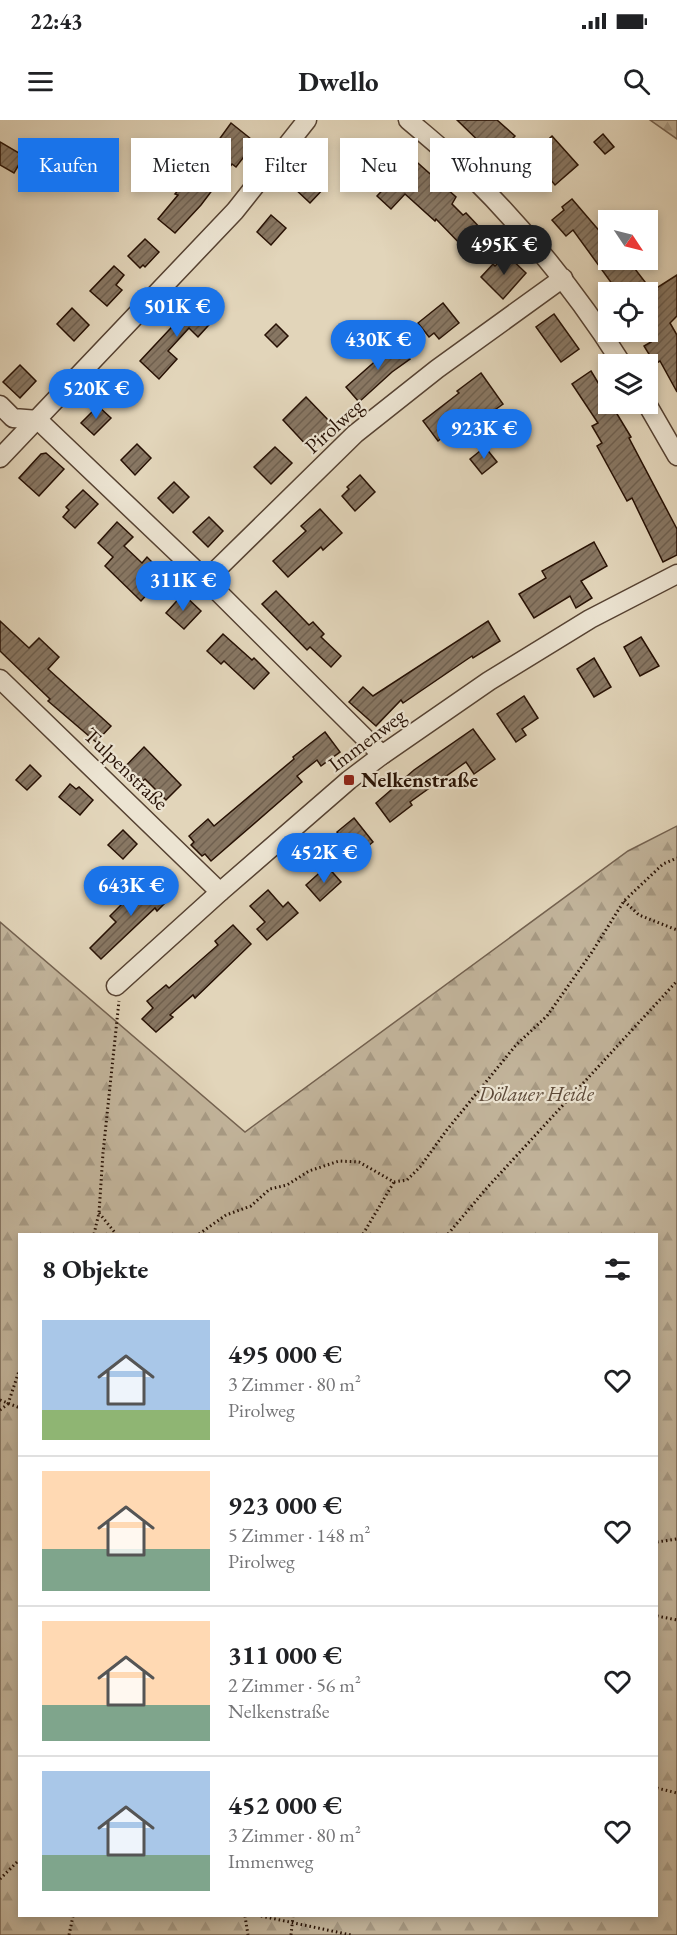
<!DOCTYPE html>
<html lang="de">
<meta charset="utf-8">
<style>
:root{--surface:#fff;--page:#f6f6f6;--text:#202124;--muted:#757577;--line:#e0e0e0;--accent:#1a73e8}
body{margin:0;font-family:"EB Garamond",serif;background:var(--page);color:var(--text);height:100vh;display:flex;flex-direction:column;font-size:22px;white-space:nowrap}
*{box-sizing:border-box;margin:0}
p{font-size:20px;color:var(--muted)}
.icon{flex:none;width:33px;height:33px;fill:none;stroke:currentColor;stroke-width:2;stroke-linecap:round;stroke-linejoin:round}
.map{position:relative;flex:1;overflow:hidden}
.panel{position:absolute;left:18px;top:1113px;width:640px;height:684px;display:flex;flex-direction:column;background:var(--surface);border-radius:0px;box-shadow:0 3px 9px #0003}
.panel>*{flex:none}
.top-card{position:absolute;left:18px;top:18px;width:642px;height:54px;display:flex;gap:12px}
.needle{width:39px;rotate:125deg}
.buttons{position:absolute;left:598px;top:90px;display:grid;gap:12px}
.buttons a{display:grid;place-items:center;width:60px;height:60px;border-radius:0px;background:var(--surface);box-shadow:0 3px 9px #0003;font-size:30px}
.price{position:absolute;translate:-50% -51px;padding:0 14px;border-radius:21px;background:var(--accent);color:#fff;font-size:20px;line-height:39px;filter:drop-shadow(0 2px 3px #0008)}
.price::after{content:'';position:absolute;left:50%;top:36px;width:18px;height:14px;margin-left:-9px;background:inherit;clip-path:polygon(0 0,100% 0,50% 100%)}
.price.current{background:#222;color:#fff}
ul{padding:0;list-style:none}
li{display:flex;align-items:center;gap:18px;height:150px;padding:0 24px}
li+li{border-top:2px solid var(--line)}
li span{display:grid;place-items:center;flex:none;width:168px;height:120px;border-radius:0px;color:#555}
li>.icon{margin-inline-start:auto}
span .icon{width:72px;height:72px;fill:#fffc;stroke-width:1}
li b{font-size:26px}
h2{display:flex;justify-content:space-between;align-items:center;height:72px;padding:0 24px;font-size:26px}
.tag{padding:0 21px;border-radius:0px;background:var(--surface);box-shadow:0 3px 9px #0003;font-size:21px;line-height:54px}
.tag.current{background:var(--accent);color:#fff}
.status{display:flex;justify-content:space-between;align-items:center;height:42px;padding:0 30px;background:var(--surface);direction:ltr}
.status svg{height:16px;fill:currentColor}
header{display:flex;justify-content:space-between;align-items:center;height:78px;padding:0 24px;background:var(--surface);font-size:27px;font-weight:700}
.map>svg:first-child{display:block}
.forest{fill:url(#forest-firs);stroke:#746250;stroke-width:1.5;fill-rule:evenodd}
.building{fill:url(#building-hatch);stroke:#271104;stroke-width:1.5}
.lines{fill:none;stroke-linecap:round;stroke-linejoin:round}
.minor-casing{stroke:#564232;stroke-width:21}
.path{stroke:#271104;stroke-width:3;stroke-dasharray:1.5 3;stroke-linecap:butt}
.minor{stroke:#ece4d2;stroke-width:18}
.poi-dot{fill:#8f2418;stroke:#ece4d2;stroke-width:2}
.labels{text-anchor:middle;stroke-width:4.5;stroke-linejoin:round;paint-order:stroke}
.street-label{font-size:21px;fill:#271104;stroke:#ece4d2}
.poi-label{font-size:21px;font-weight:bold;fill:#271104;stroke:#ece4d2;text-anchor:start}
.park-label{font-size:21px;font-style:italic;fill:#5d4a39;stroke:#ece4d2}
</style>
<div class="status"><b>22:43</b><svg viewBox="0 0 49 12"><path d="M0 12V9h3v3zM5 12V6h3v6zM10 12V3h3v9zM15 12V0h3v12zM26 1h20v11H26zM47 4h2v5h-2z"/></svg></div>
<header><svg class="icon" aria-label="menu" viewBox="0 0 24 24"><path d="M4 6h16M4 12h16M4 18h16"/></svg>Dwello<svg class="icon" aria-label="search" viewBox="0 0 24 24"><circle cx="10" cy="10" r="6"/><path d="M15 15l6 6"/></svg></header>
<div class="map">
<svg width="677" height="1815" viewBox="0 0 677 1815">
<defs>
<pattern id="forest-firs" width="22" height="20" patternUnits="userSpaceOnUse" patternTransform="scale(1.5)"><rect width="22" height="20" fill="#c2b49b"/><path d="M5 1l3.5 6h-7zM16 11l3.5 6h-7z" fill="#a79a84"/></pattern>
<pattern id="building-hatch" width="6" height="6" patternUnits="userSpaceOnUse" patternTransform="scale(1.5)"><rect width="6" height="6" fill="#887763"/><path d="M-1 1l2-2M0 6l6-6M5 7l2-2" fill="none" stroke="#6f604f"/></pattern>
</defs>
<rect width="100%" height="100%" fill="#e2d5ba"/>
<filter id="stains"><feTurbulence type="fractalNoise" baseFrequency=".00333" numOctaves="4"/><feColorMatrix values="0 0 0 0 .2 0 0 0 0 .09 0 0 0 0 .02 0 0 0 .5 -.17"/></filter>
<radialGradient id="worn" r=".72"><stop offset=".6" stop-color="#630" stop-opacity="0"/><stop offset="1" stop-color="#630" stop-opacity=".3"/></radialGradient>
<g class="forest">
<polygon points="650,0 677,0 677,19"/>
<path d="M677,706V1815H0V802L245,1012L628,731ZM20,1114H657V1796H20Z"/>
</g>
<g class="building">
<polygon points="457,0 497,0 515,16 495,37"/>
<polygon points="231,3 251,19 249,21 253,25 236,47 232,44 201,85 175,113 158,99 178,75 175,74 180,68 178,67 193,49 199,54 217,32 213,28"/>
<polygon points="603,14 614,27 605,34 594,22"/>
<polygon points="552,16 578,45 555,65 546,54 540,57 536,43 530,36"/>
<polygon points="0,22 24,36 14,53 0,45"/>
<polygon points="401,28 456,77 452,84 463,95 466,93 483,111 465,129 436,99 435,101 405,74 391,89 377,76 395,57 383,47"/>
<polygon points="309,50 326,66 310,83 293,67"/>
<polygon points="572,79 602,114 609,109 609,140 628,140 652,171 677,155 677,196 670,203 677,215 677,272 660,241 655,244 644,226 651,222 648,218 648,174 650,172 618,172 573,110 566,116 552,100 564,90 562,87"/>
<polygon points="271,95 286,108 271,125 257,112"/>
<polygon points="145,119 159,132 145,147 143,145 140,148 128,136"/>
<polygon points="507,135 526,153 503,179 481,157 493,144 495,146"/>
<polygon points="114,146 124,155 116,165 122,170 107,186 90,171"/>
<polygon points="198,179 217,196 198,217 189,208 168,231 177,239 159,259 140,241"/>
<polygon points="443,183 459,203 439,219 434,213 429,217 418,203"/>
<polygon points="72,188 89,205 74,221 57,204"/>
<polygon points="554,194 579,229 561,242 536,207"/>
<polygon points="276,204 288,216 277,227 265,215"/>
<polygon points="394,220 410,239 392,252 359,282 346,267 380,237 377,234"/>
<polygon points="20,245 36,261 20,278 3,262"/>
<polygon points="591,251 631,317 629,318 677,409 677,435 663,442 632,378 627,381 597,326 602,323 592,306 598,303 572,264"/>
<polygon points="481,253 503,284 479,301 473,293 438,321 423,301 459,273 457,271"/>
<polygon points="306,277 333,305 309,328 283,300"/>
<polygon points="98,286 111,298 94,315 81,303"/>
<polygon points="137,324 151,338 135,355 121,340"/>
<polygon points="275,327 292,343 271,364 254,347"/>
<polygon points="485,327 497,342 482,354 470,339"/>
<polygon points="46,333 64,349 39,376 19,358 41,334"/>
<polygon points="360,355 375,372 355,391 342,376 349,369 347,367"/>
<polygon points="174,362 189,377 173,393 158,378"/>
<polygon points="83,370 98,384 75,408 63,397 69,390 66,387"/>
<polygon points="320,389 342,413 323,430 321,427 288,457 273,441 306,411 301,406"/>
<polygon points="209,397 223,411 208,427 193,412"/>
<polygon points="117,402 133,417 124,426 142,443 147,437 165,455 141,481 105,446 113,437 98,423"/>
<polygon points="594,422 607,446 581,461 592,478 576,488 570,476 534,498 519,474 546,458 542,451"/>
<polygon points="276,471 309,505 313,502 324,514 321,517 341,536 331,547 310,527 307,530 262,484"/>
<polygon points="183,474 201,491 184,509 166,493"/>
<polygon points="0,501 29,528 39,518 59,537 48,549 111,606 96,622 48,581 50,579 0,531"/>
<polygon points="488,501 500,521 473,538 472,536 403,583 401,580 376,606 349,582 363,567 373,576"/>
<polygon points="223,514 252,540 254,538 269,553 254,569 224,541 221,544 207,531"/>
<polygon points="641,517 659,546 640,556 624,527"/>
<polygon points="594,538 611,567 594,577 577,549"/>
<polygon points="524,576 538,598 522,609 526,615 516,622 497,594"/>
<polygon points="473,609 495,639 474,654 466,642 410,682 412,685 390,702 376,683 414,650"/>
<polygon points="325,612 340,632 321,646 317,640 297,656 302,662 211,741 205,734 202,736 191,725 194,722 189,716 208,699 214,706 294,639 293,637"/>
<polygon points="144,627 181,665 166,680 145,659 136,667 120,652"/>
<polygon points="30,645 41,656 27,670 16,660"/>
<polygon points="70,664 76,669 79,667 93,680 80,695 59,677"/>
<polygon points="354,698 373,722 356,736 337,712"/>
<polygon points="123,710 137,724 123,739 108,725"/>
<polygon points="327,746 341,762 320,781 306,765"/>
<polygon points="157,760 172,776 157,791 155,788 101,839 90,828 116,802 110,796 126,780 131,785"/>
<polygon points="268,770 283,787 288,782 298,793 267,820 257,809 265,802 250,786"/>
<polygon points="233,805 251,824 195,878 193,875 170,895 173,897 156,912 142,899 153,888 147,881 166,865 169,868 218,825 215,821"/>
</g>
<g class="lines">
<g class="minor-casing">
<g id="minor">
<path d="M408,0C428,17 448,33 467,52C526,110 578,174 622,244"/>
<polyline points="647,284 677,336"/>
<polyline points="0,285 13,298 38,300 206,460 382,635"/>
<polyline points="0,338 235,91 307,0"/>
<polyline points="206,460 355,314 437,249 563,158"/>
<polyline points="0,559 220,772"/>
<polyline points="116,866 220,772 349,660 382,635 489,561 590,499 677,454"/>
</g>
</g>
<g class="path">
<polyline points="624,781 639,795 677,810"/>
<polyline points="99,1093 116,1114"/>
<polyline points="94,1114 99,1093 103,1033 119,881"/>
<polyline points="199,1114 226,1095 251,1086 270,1069 287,1065 309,1051 339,1041 359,1042 394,1062 407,1060 420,1047 446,1011 516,925 547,896 592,832 624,781 663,744 677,738"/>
<polyline points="363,1114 394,1062"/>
<polyline points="448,1114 485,1070 677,861"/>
<polyline points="0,1280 20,1288"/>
<polyline points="8,1284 20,1248"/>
<polyline points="0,1290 8,1284"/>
<polyline points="657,1422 677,1419"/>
<polyline points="657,1496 677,1500"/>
<polyline points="657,1668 677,1673"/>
<polyline points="0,1759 20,1739"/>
<polyline points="245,1796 248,1815"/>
<polyline points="261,1796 351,1815"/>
<polyline points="69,1815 73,1796"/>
<polyline points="291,1815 293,1796"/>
</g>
<use href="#minor" class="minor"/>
</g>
<rect class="poi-dot" x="343" y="654" width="12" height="12" rx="3"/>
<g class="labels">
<g class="street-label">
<text transform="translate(334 306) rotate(-42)" y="7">Pirolweg</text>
<text transform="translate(367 620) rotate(-37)" y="7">Immenweg</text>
<text transform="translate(126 649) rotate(44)" y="7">Tulpenstraße</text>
</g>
<g class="poi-label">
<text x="361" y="667">Nelkenstraße</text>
</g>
<g class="park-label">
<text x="536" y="981">Dölauer Heide</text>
</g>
</g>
<rect width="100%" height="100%" filter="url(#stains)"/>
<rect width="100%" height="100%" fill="url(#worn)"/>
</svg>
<div class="buttons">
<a><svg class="needle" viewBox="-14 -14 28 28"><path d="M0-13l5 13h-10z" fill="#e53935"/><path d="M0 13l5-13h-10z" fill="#757577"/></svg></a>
<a><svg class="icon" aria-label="locate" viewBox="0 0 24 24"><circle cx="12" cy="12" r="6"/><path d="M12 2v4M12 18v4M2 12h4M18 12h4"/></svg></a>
<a><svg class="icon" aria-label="layers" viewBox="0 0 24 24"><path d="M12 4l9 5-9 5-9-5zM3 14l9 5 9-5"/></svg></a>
</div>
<b class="price current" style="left:504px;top:156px">495K €</b>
<b class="price" style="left:177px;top:218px">501K €</b>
<b class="price" style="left:378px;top:251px">430K €</b>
<b class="price" style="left:96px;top:300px">520K €</b>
<b class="price" style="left:484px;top:340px">923K €</b>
<b class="price" style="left:183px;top:492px">311K €</b>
<b class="price" style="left:324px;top:764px">452K €</b>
<b class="price" style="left:131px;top:797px">643K €</b>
<div class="top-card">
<a class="tag current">Kaufen</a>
<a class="tag">Mieten</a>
<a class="tag">Filter</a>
<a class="tag">Neu</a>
<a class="tag">Wohnung</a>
</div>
<section class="panel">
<h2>8 Objekte<svg class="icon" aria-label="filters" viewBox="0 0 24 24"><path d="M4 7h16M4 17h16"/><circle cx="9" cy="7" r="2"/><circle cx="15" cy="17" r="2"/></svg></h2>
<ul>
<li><span style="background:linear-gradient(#a9c7e8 75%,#8fb573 0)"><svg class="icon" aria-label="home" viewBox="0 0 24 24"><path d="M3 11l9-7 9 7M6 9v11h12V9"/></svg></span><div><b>495 000 €</b><p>3 Zimmer · 80 m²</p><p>Pirolweg</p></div><svg class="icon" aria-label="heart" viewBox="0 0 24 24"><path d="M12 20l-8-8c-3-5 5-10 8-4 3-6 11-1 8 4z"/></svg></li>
<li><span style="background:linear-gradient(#ffd9b3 65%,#7fa58c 0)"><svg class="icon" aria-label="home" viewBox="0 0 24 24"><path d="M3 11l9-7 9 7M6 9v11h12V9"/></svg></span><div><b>923 000 €</b><p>5 Zimmer · 148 m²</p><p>Pirolweg</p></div><svg class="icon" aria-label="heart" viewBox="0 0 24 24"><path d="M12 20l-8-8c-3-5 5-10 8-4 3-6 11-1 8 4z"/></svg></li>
<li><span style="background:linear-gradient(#ffd9b3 70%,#7fa58c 0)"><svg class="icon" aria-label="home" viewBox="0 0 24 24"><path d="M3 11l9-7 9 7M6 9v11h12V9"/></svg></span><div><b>311 000 €</b><p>2 Zimmer · 56 m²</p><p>Nelkenstraße</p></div><svg class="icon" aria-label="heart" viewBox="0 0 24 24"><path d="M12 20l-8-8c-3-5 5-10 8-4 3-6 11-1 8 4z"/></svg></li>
<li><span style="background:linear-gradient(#a9c7e8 70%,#7fa58c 0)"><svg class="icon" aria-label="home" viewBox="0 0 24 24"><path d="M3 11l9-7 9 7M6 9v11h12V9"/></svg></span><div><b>452 000 €</b><p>3 Zimmer · 80 m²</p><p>Immenweg</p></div><svg class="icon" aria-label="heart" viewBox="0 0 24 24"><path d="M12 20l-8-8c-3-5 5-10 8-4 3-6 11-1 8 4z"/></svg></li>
</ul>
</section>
</div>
